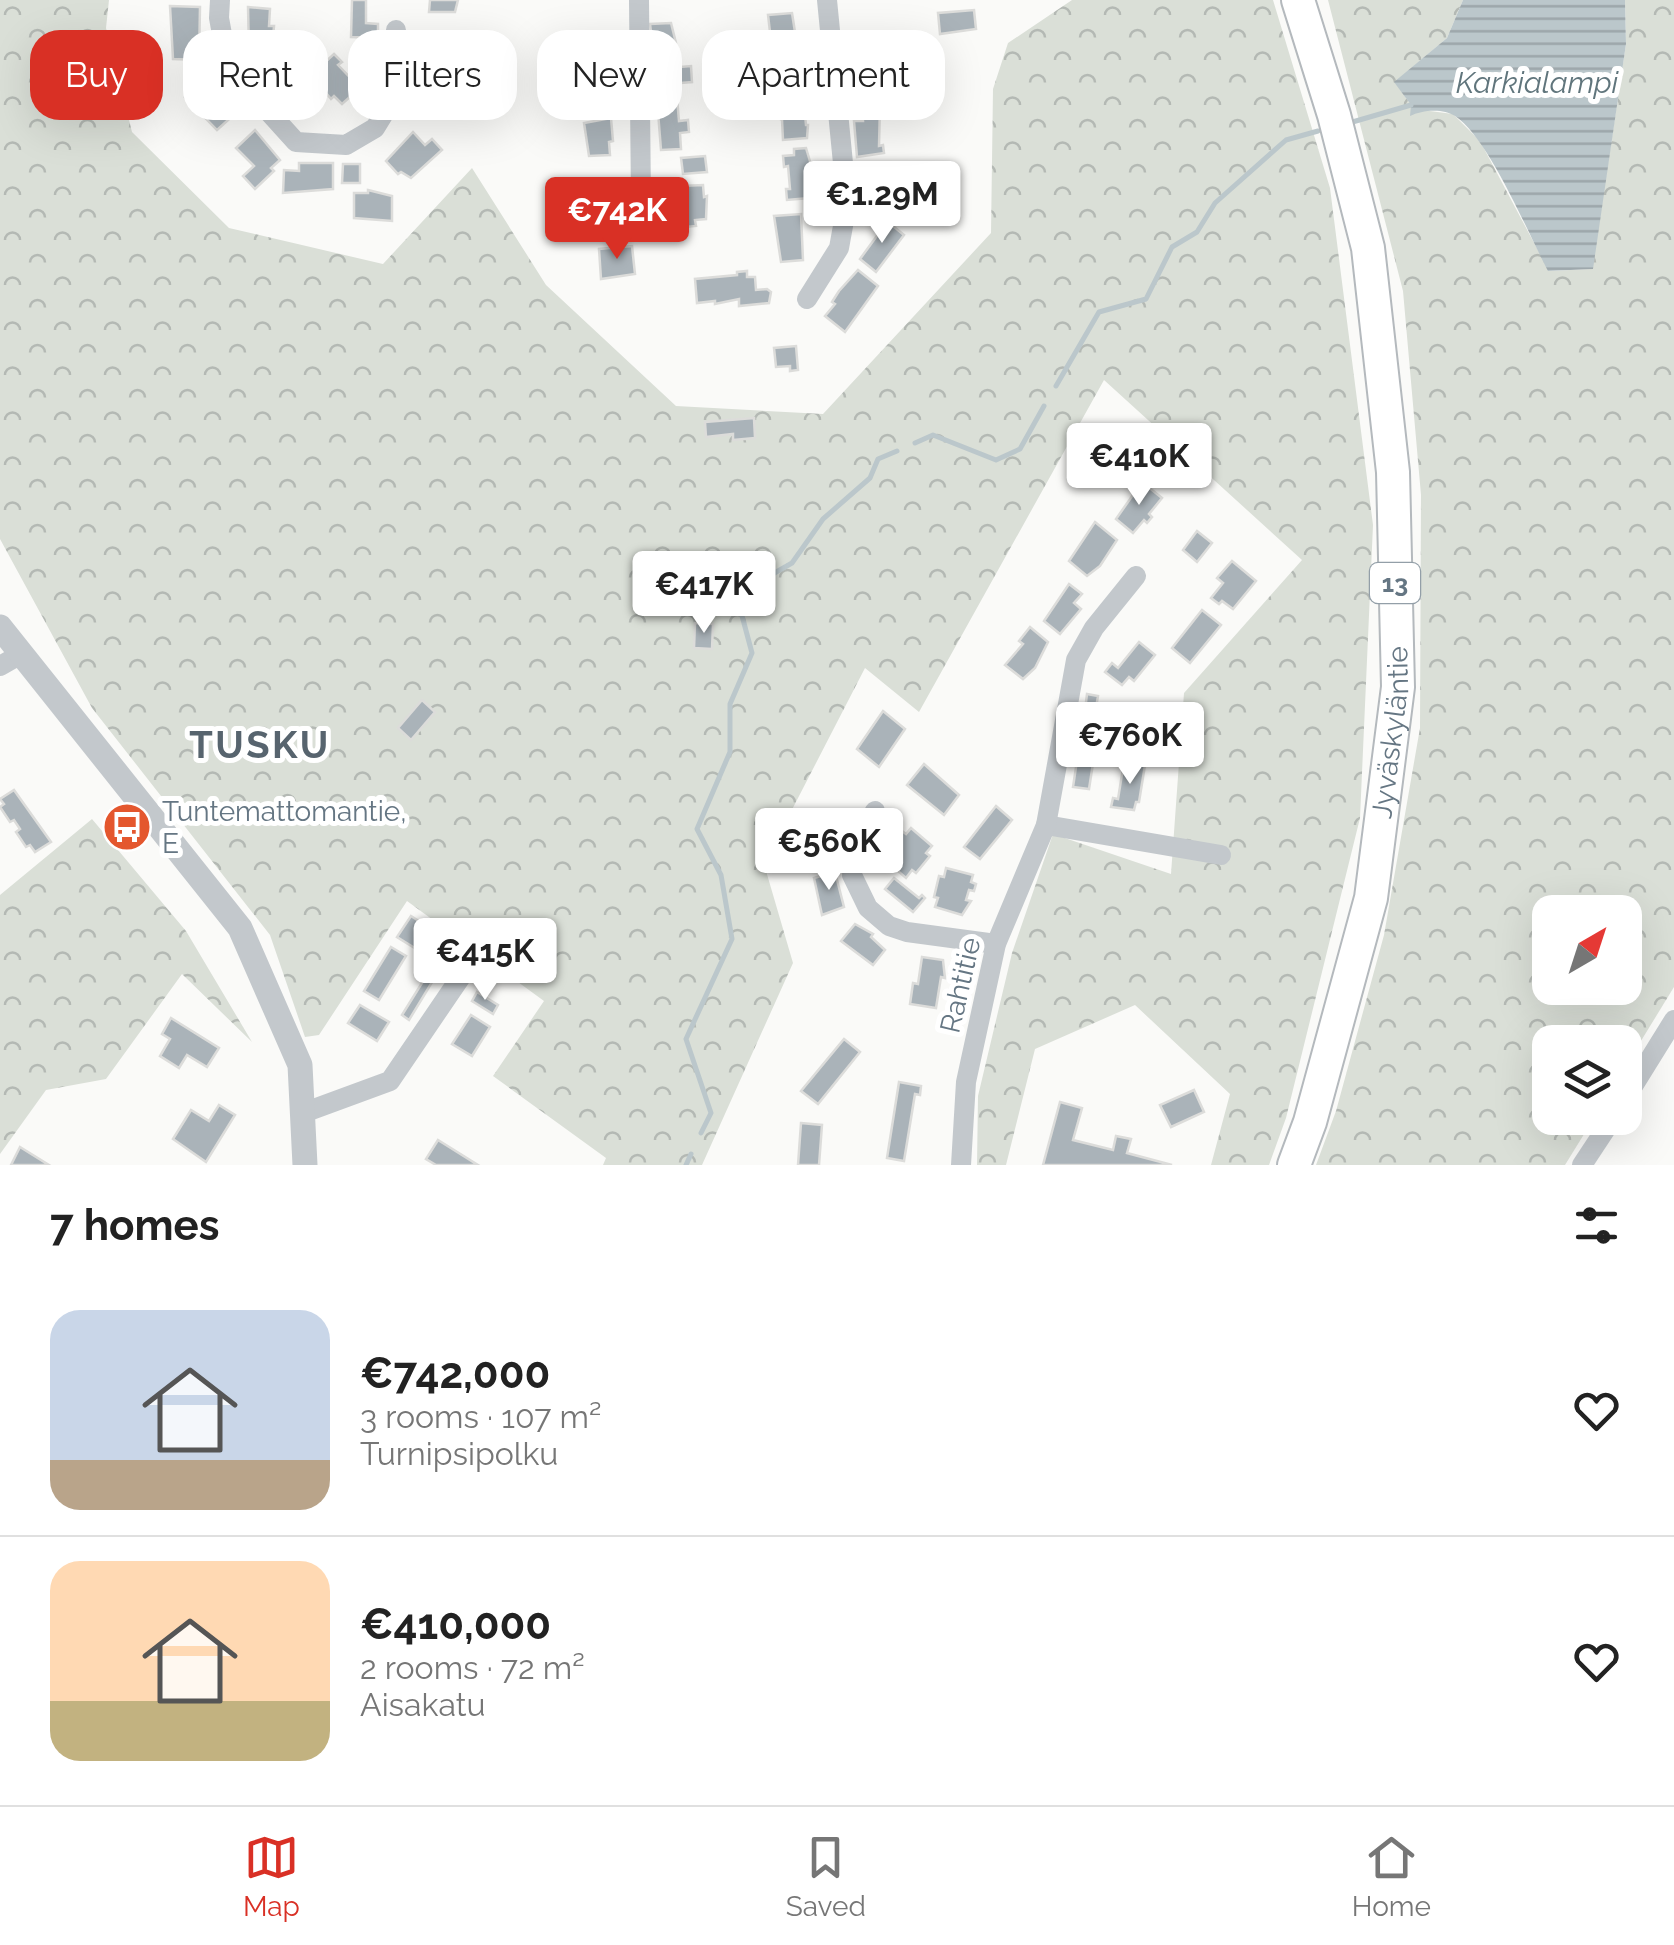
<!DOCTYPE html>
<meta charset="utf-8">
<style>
:root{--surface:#fff;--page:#f6f6f6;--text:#222;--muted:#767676;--line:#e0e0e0;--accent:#d93025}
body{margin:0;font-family:Raleway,sans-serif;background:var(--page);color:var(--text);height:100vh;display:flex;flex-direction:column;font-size:38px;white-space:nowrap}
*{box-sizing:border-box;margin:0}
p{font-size:32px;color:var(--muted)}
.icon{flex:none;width:55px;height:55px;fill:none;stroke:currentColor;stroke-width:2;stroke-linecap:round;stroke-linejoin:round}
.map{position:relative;height:1165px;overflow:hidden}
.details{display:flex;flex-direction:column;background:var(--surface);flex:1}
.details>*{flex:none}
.guide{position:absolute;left:30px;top:30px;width:1000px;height:90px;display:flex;gap:20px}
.needle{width:65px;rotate:39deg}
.tools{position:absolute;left:1532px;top:895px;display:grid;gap:20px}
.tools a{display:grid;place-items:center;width:110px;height:110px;border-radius:20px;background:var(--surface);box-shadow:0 10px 40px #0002;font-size:50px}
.price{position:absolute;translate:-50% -85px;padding:0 22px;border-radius:10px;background:#fff;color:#222;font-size:32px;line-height:65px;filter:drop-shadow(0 2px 5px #0008)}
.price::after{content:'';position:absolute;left:50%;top:60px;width:30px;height:22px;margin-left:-15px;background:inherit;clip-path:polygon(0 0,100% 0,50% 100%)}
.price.active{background:var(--accent);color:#fff}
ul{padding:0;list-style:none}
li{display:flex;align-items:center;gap:30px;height:250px;padding:0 50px}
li+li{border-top:2px solid var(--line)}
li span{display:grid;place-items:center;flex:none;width:280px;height:200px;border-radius:30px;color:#555}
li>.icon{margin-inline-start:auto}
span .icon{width:120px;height:120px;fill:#fffc;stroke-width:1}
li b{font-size:42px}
h2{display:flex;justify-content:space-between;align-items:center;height:120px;padding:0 50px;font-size:42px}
.chip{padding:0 35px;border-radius:30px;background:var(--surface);box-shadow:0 10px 40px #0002;font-size:35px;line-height:90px}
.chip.active{background:var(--accent);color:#fff}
.menu{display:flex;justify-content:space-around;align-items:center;height:140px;border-top:2px solid var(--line);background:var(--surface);font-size:28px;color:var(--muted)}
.menu a{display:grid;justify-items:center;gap:5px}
.menu .active{color:var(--accent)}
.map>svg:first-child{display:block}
.forest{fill:url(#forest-crowns);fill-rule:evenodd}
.water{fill:url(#water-rules)}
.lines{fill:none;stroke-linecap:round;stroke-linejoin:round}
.stream{stroke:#bbc7cb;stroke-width:5}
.building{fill:#aab3b9;stroke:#dcdcda;stroke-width:2.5}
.trunk-casing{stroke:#b4b9bd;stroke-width:36}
.minor{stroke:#c3c8cc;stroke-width:20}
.tertiary{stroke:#c3c8cc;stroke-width:25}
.trunk{stroke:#fff;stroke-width:32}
.labels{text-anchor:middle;stroke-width:10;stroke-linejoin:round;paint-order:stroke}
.shield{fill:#fff;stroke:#939fa8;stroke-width:2.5}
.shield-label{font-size:25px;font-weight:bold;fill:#657683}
.street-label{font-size:28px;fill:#657683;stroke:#fff}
.poi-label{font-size:28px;fill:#657683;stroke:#fff;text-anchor:start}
.water-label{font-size:30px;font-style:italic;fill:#60757c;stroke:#fff}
.district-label{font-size:38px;font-weight:bold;letter-spacing:2.5px;fill:#57646e;stroke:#fff}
</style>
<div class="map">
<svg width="1674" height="1165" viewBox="0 0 1674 1165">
<defs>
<pattern id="forest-crowns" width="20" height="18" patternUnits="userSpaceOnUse" patternTransform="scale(2.5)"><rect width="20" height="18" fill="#dadfd7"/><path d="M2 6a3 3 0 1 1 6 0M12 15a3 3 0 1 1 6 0" fill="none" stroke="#b4b9b4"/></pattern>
<pattern id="water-rules" width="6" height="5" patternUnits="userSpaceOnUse" patternTransform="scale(2.5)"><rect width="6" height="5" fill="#bbc7cb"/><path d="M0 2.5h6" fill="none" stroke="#9ca6aa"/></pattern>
</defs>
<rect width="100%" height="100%" fill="#fafaf8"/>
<g class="forest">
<polygon points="0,0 109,0 106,28 132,132 229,228 383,264 472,168 546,285 676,406 823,414 991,233 993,89 1008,43 1072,0 1273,0 1330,188 1373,525 1360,818 1286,1118 1269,1165 1211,1165 1230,1094 1135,1005 1035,1049 1006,1165 977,1165 978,1096 1012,953 1053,834 1171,874 1184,693 1302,560 1104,380 919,712 865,668 764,864 793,963 702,1165 603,1165 606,1158 493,1076 544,1001 407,901 319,1035 305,1037 270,935 92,708 0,539"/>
<path d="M1328,0H1463L1447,38L1395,82L1411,105L1422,110L1453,114L1480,141L1549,271L1592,269L1626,44L1625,0H1674V987L1625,1067V1042H1550V1118H1594L1565,1165H1316L1336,1111L1384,935L1420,728L1421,495L1403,291ZM1550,912H1625V988H1550Z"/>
<polygon points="92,819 186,931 252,1042 182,974 106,1079 46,1090 0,1154 0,895"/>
</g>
<path class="water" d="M1463,0H1625L1626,44L1593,269L1548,271C1528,233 1488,137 1455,116C1443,108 1422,110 1410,116L1411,105L1394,82L1447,38Z"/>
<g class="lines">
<g class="stream">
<polyline points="1349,123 1411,105"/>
<polyline points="1056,386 1099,312 1146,299 1172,247 1197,232 1215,203 1286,140 1318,131"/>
<polyline points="915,443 933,435 996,460 1020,449 1044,406"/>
<polyline points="701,1133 711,1113 686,1039 732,939 721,875 697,829 730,752 730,704 752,653 741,612 755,584 792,563 823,519 870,478 878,459 897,451"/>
<polyline points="686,1165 691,1154"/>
</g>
</g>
<g class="building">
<polygon points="352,0 366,0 366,23 378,24 378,38 351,37"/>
<polygon points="430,0 458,0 455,12 429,12"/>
<polygon points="170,6 200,7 199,60 173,59"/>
<polygon points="248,7 270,9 269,26 274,26 272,50 249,49"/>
<polygon points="974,10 976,29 940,34 938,13"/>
<polygon points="792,13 800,64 773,67 773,32 770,32 768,15"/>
<polygon points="671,23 676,43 674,57 654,63 652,39 646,40 646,32 651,32 650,24"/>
<polygon points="871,45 878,95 855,97 849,63 846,63 848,47"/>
<polygon points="455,47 478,47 477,59 455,59"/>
<polygon points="334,54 342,62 338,65 360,88 342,104 334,96 331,99 311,75"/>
<polygon points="421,56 443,57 444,100 422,100"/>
<polygon points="691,66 692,82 669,84 668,68"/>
<polygon points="289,76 304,92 290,105 275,89"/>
<polygon points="204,79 236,113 217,130 185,97"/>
<polygon points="803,94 806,125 808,125 807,138 783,140 782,120 778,118 778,97"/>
<polygon points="677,98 679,121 688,120 689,132 680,133 681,149 661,150 657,99"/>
<polygon points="880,106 879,146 883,145 884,153 857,157 854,121 863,121 862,107"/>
<polygon points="611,118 613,141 609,142 610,155 589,156 584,123"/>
<polygon points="255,130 280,160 271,168 274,171 255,189 243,176 254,166 236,148"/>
<polygon points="413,132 425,145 432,139 442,150 411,178 401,172 398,174 386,161"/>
<polygon points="806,148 812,168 809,168 809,198 787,200 786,189 790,189 788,166 784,167 783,156 794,155 794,149"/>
<polygon points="705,156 707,172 683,174 681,158"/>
<polygon points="299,163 333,163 333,189 283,193 284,170 299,171"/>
<polygon points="343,164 360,164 360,183 342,183"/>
<polygon points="889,164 889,169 909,167 912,205 888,204 886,183 859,181 858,167"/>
<polygon points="602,180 605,210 583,211 581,182"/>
<polygon points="703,185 704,197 707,196 706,219 695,220 696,226 685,227 683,210 678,211 677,194 682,194 681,186"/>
<polygon points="368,190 392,196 392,221 354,218 354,193 368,193"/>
<polygon points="801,214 803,260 781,262 774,216"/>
<polygon points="888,222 904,235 876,272 860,259 879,233 876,231"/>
<polygon points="632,246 635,274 601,279 599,249"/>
<polygon points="858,270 878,286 845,332 825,316 835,304 832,302 839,291"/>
<polygon points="747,271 747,277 755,277 756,290 767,289 771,292 769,303 739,306 739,299 715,304 715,301 697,303 695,279 737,275 737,272"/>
<polygon points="796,346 798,370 790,371 790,366 776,367 774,348"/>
<polygon points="754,418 755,438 733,440 733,434 706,437 705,422"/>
<polygon points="1142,482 1162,498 1149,514 1152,517 1147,523 1144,520 1133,533 1116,519"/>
<polygon points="1095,522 1117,540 1100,566 1087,576 1069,561"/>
<polygon points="1197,531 1212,543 1197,562 1183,550"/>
<polygon points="1232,561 1256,581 1233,609 1222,601 1219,604 1211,598 1223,583 1217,578"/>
<polygon points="1069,584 1082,594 1074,603 1081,609 1060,634 1044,621"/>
<polygon points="1202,610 1221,625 1190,663 1172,648"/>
<polygon points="695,623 713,624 712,649 694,648"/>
<polygon points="1030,627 1048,642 1035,668 1023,679 1005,665 1023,644 1019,641"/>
<polygon points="1139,642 1155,655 1134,681 1129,677 1122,685 1105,672 1112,663 1118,668"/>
<polygon points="1087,694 1098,696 1094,720 1084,718"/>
<polygon points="422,700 435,712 411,740 398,728"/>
<polygon points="1111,704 1139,708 1134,741 1106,737"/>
<polygon points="883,711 905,729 879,767 857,749"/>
<polygon points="1078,754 1094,757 1089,789 1073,787"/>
<polygon points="1124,762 1145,765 1139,802 1136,802 1134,810 1111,807 1113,798 1118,799"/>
<polygon points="924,764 959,795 944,815 907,785"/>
<polygon points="14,790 51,842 35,852 30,845 26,847 16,832 20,829 14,820 10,822 0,807 4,804 0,799"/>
<polygon points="996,806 1012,820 980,859 964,847"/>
<polygon points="821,814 841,818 839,827 842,828 832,859 814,855 816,845 811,844"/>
<polygon points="911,828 932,846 926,853 930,856 916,873 912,870 906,878 885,860 891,845 895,848 901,840 897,837 902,831 906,834"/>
<polygon points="946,868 973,875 971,882 976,884 974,891 969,890 966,900 971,901 962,915 935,907 938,898 934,897 939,876 944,877"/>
<polygon points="835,872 844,907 822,915 814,878"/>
<polygon points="894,878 919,898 922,895 925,898 913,912 885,889"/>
<polygon points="411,916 453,943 445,957 431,948 426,955 397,937"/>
<polygon points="855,924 873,934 871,937 885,950 873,965 841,941"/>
<polygon points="391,947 406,956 379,1000 364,991"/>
<polygon points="922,957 943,960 945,978 941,977 936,1008 910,1004 913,983 918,984"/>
<polygon points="430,970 437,974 409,1020 402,1015"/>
<polygon points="477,992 498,1005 493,1014 472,1001"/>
<polygon points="360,1005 389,1022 377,1041 348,1023"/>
<polygon points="471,1015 490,1027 472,1056 452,1044"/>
<polygon points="171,1018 219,1048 207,1067 187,1055 179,1068 160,1056 170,1039 162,1034"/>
<polygon points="844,1039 860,1052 818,1104 801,1091"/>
<polygon points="899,1082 921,1086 920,1095 915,1094 904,1161 887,1158"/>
<polygon points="1194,1090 1204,1112 1171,1127 1160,1105"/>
<polygon points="1060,1102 1082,1108 1073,1140 1113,1150 1116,1136 1131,1139 1127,1153 1172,1165 1043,1165"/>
<polygon points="219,1105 235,1115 206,1162 173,1139 191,1110 209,1121"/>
<polygon points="801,1123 822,1125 819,1165 798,1165"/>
<polygon points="438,1140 478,1165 436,1165 426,1159"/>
<polygon points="20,1147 49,1165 11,1165"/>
</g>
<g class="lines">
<g class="trunk-casing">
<g id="trunk">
<path id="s1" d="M1294,1165L1310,1122L1371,898L1398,687L1393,472L1368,248L1334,115L1298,0"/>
</g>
</g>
<g class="minor">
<polyline points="220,0 219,18 228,67 296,142 346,145 375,128 394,97 396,30"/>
<polyline points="639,0 641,202"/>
<polyline points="807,299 839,248 847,204 827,0"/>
<polyline points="0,666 21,654"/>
<polyline points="875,811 856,845 852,875 868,908 889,926 907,932 996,944"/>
<polyline points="1046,825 1221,855"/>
<polyline points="1625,1099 1674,1020"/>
<polyline points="303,1113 390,1081 488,937"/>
<polyline points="961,1165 966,1082 996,944 1046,825 1076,660 1094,628 1136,576"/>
<polyline points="1582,1165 1613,1118"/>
</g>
<polyline class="tertiary" points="0,627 240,928 300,1065 305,1165"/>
<use href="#trunk" class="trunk"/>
</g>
<defs>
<g id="bus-disc" transform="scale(2.5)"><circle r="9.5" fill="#e4572e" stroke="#fff"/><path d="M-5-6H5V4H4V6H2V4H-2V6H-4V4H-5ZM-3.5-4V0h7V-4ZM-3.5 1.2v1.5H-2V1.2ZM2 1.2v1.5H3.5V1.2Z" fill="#fff"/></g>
</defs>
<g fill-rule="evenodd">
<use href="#bus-disc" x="127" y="827"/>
</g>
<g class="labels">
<rect class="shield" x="1370" y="563" width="50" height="40" rx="8"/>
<g class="shield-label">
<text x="1395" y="592">13</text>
</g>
<g class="street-label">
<text dy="10" stroke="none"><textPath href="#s1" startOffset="445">Jyväskyläntie</textPath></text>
<text transform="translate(960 985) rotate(-77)" y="10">Rahtitie</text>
</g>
<g class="poi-label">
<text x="162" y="821">Tuntemattomantie,<tspan x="162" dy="32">E</tspan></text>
</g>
<g class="water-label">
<text x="1537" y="93">Karkialampi</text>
</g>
<g class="district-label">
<text x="260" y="758">TUSKU</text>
</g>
</g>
</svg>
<div class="tools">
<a><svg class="needle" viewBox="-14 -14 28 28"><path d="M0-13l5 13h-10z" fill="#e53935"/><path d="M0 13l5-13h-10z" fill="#767676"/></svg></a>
<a><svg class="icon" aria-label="layers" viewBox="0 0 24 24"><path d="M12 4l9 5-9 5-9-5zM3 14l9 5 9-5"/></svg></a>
</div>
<b class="price" style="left:882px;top:246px">€1.29M</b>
<b class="price active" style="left:617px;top:262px">€742K</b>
<b class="price" style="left:1139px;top:508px">€410K</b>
<b class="price" style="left:704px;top:636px">€417K</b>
<b class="price" style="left:1130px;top:787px">€760K</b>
<b class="price" style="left:829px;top:893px">€560K</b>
<b class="price" style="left:485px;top:1003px">€415K</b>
<div class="guide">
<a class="chip active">Buy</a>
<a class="chip">Rent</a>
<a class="chip">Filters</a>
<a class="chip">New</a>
<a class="chip">Apartment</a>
</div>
</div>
<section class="details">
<h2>7 homes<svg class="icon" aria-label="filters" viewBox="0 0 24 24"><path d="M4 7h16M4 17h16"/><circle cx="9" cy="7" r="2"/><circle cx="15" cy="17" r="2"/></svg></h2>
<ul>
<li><span style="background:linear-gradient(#c9d6e8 75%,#b9a48a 0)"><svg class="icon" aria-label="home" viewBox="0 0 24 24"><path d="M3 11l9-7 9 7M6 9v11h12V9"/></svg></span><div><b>€742,000</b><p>3 rooms · 107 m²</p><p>Turnipsipolku</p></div><svg class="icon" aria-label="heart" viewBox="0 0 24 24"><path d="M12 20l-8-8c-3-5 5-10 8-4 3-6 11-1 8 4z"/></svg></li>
<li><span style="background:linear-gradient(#ffd9b3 70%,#c2b280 0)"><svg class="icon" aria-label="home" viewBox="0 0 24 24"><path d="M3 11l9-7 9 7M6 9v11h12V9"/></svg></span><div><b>€410,000</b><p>2 rooms · 72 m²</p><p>Aisakatu</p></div><svg class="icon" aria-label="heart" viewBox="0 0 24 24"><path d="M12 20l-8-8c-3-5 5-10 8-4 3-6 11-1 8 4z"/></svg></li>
</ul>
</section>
<nav class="menu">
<a class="active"><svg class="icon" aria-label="map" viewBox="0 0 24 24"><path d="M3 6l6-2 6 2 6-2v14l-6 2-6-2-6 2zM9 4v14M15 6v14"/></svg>Map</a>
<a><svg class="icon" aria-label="saved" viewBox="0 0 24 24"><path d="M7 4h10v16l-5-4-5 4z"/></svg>Saved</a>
<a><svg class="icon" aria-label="home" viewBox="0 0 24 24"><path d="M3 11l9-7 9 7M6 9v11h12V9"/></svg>Home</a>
</nav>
